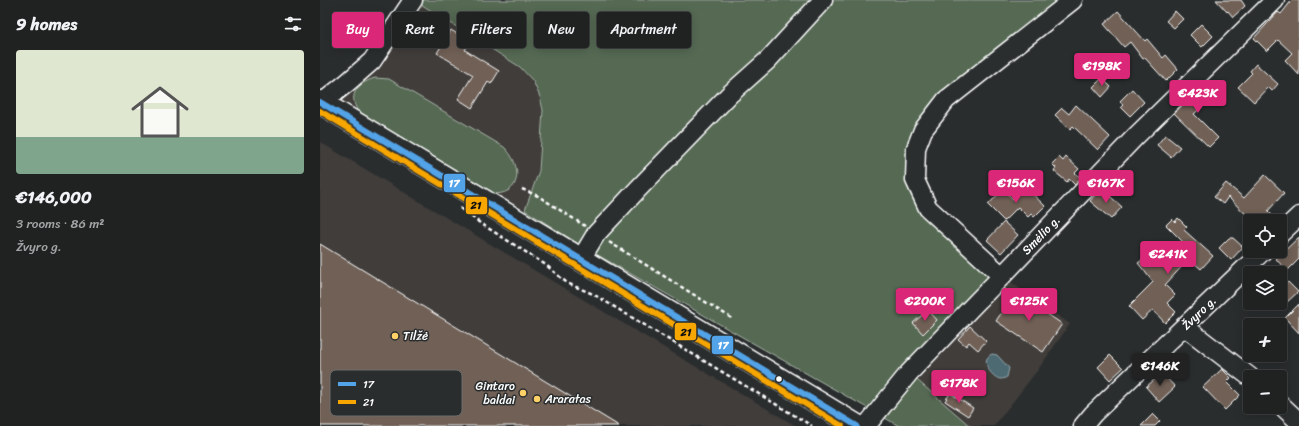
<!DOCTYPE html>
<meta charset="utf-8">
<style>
:root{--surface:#202222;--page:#282a2a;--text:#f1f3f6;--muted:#a2a4a5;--line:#3d3f40;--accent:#db2777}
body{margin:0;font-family:Sriracha,sans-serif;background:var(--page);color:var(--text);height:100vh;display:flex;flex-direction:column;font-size:15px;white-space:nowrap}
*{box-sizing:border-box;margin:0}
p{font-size:13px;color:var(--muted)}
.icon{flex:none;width:22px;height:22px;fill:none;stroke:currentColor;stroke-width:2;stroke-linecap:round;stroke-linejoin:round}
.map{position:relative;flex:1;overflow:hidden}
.drawer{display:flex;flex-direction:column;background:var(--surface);width:320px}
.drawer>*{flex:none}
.guide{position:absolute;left:12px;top:12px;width:380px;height:36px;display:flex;gap:8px}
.buttons{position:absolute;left:923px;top:214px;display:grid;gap:8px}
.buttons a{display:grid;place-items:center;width:44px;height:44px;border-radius:4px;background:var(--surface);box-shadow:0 2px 10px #0003,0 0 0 1px var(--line);font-size:20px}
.price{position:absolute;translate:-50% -34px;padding:0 9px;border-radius:4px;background:var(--accent);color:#fff;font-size:13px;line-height:26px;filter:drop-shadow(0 1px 2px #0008)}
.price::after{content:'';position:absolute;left:50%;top:24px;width:12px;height:9px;margin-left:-6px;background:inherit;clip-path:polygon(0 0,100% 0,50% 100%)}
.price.on{background:#222;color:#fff}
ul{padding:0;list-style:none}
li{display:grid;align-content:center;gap:8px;height:212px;padding:0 16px}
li+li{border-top:1px solid var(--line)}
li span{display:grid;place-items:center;height:124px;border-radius:4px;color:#555}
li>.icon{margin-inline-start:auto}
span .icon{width:72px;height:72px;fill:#fffc;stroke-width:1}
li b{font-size:17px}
h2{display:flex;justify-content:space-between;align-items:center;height:48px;padding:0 16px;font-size:17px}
.tag{padding:0 14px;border-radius:4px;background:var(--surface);box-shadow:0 2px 10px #0003,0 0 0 1px var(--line);font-size:14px;line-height:36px}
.tag.on{background:var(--accent);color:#fff}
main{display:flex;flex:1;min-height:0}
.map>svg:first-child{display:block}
.built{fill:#3f3c3a}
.green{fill:#556953;stroke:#aab4a9}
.water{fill:#4e6a73;stroke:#95a6ab}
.building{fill:#6f6056;stroke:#fff}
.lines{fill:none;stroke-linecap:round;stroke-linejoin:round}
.minor-casing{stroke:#fff;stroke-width:21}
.highway-casing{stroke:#fff;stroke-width:25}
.path{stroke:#fff;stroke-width:2.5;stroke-dasharray:4 3;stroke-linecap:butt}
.minor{stroke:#2a2d2e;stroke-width:18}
.highway{stroke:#2a2d2e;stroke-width:22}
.bus-1-casing{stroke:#2a2d2e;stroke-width:9}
.bus-2-casing{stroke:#2a2d2e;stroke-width:9}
.bus-1{stroke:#53a3e8;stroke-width:6}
.bus-2{stroke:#f7a600;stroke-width:6}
.poi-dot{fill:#ffd166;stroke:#2a2d2e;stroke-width:1.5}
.bus-dot{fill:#fff;stroke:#2a2d2e;stroke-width:1.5}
.labels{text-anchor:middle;stroke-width:3;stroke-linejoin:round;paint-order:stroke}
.street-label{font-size:12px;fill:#fff;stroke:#2a2d2e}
.poi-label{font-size:12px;fill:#fff;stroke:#2a2d2e;text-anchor:start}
.key{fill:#2a2d2e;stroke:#6a6c6d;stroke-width:1}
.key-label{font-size:11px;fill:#fff}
.line-badge{stroke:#2a2d2e;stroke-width:1.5}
.badge-label{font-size:11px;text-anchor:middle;font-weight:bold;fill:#fff}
.pale-badge-label{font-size:11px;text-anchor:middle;font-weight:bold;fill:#111}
</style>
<main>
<section class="drawer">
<h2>9 homes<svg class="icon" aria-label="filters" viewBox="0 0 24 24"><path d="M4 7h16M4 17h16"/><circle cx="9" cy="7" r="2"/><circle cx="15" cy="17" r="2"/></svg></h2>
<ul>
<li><span style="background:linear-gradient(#dfe7d0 70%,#7fa58c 0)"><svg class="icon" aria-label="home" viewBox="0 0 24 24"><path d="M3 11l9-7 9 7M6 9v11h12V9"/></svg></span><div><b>€146,000</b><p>3 rooms · 86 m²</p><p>Žvyro g.</p></div></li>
</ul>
</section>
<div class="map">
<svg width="979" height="426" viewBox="0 0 979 426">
<rect width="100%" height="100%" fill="#2a2d2e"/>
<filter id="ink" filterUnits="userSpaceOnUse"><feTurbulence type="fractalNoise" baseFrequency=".025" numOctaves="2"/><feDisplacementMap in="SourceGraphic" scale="8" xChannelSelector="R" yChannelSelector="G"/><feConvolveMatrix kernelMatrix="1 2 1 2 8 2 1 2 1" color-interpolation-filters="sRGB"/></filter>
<g filter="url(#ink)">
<g class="built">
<polygon points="99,3 200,67 213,81 220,97 223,110 219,171 205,210 175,194 20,103 63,56"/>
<polygon points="0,142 244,288 476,426 0,426"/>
<polygon points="682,276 750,324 717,371 674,426 650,426 589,373"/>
</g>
<g class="green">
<polygon points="101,0 753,0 603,130 595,180 682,276 589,373 650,426 579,426 260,245 205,210 219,171 223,110 220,97 213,81 200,67 99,3"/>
<path d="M55,78L69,79L184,147C201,163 204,193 175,194L40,114C27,97 35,84 55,78Z"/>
</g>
<path class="water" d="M672,354L677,355L689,368L687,377C685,378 683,379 681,379C675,380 657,361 672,354Z"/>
<g class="building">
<polygon points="896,0 921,0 925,6 913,17 908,11 907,12"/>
<polygon points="972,0 979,0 979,75 965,60 972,53 958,40 947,51 934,38 958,12 961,14"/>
<polygon points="798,11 825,41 827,39 843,58 846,55 858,69 846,81 825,58 823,59 810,42 804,47 784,24"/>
<polygon points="855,11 863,19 854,28 846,21"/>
<polygon points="881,24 893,36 882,47 870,35"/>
<polygon points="131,30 150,42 145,50 179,71 171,84 168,82 152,108 138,99 153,75 117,53"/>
<polygon points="936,64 958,84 952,91 948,87 934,102 918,87 932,73 930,71"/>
<polygon points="782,78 791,87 782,97 773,87"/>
<polygon points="887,82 897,93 874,114 898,138 889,147 854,113"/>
<polygon points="812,89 824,102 810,116 801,107 803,105 800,101"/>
<polygon points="756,105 790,137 778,150 753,126 750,129 735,115 742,108 749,114"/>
<polygon points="845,135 860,147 851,157 837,145"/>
<polygon points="739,157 743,161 746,157 759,169 755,173 761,178 755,185 749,179 747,182 734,171 736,168 732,164"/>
<polygon points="945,175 964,193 948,211 958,221 933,221 908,197 903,204 894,197 906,183 924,198"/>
<polygon points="705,187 725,206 714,217 711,214 708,217 698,207 684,221 668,205 683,189 693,199"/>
<polygon points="781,188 802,207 791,219 770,201"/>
<polygon points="858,218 867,227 864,230 893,256 881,269 873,262 870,265 866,262 845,285 855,295 847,303 856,312 845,323 833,310 822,320 809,306 833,282 818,263 829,255 844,267 865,244 846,225 852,219 855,222"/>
<polygon points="684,222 698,235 681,253 667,240"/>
<polygon points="979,237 979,259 967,271 956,259"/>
<polygon points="909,238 913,238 923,247 911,260 899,248"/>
<polygon points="0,244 299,426 0,426"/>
<polygon points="968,282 978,292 967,302 960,295 960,290"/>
<polygon points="695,292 742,324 723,352 676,321"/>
<polygon points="979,304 979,333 965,318"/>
<polygon points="608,310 617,320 603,334 593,323"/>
<polygon points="650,326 666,341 658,350 649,342 646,346 638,339"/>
<polygon points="790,355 803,368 790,380 778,367"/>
<polygon points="902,369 911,378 907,382 920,395 905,410 883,387"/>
<polygon points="842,373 855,387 839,402 826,387"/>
<polygon points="630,393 653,408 648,416 625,401"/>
<polygon points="833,414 840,421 835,426 821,426"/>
</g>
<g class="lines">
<g class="minor-casing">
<g id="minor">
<polyline points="2,103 28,82 52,61 93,0"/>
<polyline points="960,234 979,216"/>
<polyline points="261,259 276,234 318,189 410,94 448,60 503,0"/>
<polyline points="682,276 608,208 595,180 596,148 603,130 626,100 753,0"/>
<polyline points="865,327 930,377"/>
<polyline points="960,404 979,422"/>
<polyline points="546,426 589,373 649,310 682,276 816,136 955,0"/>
<polyline points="763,426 773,414 943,251"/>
</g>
</g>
<g class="highway-casing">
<polyline id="highway" points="0,102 537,426"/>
</g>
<g class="path">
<polyline points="202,189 218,196 265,226"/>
<polyline points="140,208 160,223 226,265 247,283 273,294 492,426"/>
<polyline points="289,242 413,319"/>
</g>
<use href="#minor" class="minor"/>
<use href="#highway" class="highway"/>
<g class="bus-1-casing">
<polyline id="bus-1" points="0,102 537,426"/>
</g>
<g class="bus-2-casing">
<polyline id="bus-2" points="0,111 522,426"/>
</g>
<use href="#bus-1" class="bus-1"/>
<use href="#bus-2" class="bus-2"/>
</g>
</g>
<g class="poi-dot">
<circle cx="75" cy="336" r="4"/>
<circle cx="203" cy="393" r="4"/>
<circle cx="217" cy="399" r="4"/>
</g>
<circle class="bus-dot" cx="459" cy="379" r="3.5"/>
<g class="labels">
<g class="street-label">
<text transform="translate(721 235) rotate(-46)" y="4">Smėlio g.</text>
<text transform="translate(879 313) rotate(-44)" y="4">Žvyro g.</text>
</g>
<g class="poi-label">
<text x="83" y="340">Tilžė</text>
<text x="195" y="390" text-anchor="end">Gintaro<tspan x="195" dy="14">baldai</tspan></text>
<text x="225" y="403">Araratas</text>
</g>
</g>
<rect x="10" y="370" width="132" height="46" rx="6" class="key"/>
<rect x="18" y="382" width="18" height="4" fill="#53a3e8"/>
<rect x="18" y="400" width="18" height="4" fill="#f7a600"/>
<g class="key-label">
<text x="43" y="388">17</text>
<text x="43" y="406">21</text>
</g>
<g class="line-badge">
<rect x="123" y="173" width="23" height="20" rx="4" fill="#53a3e8"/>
<rect x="145" y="196" width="23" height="19" rx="4" fill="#f7a600"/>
<rect x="354" y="322" width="23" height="19" rx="4" fill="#f7a600"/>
<rect x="391" y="335" width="23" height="20" rx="4" fill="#53a3e8"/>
</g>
<g class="badge-label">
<text x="134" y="187">17</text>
<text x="403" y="349">17</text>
</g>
<g class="pale-badge-label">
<text x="156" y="209">21</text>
<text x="366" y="336">21</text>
</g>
</svg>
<div class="buttons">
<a><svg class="icon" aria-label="locate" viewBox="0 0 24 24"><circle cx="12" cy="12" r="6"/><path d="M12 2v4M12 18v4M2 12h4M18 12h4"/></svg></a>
<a><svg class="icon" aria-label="layers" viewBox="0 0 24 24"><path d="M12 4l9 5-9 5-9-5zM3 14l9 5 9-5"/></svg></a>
<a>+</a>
<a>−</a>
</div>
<b class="price" style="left:782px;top:87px">€198K</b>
<b class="price" style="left:878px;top:114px">€423K</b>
<b class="price" style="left:696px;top:204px">€156K</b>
<b class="price" style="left:786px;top:204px">€167K</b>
<b class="price" style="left:848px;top:275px">€241K</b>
<b class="price" style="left:605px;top:322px">€200K</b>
<b class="price" style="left:709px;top:322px">€125K</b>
<b class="price on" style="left:840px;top:387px">€146K</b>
<b class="price" style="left:639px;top:404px">€178K</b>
<div class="guide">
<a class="tag on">Buy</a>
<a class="tag">Rent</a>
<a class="tag">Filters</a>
<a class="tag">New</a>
<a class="tag">Apartment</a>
</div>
</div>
</main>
